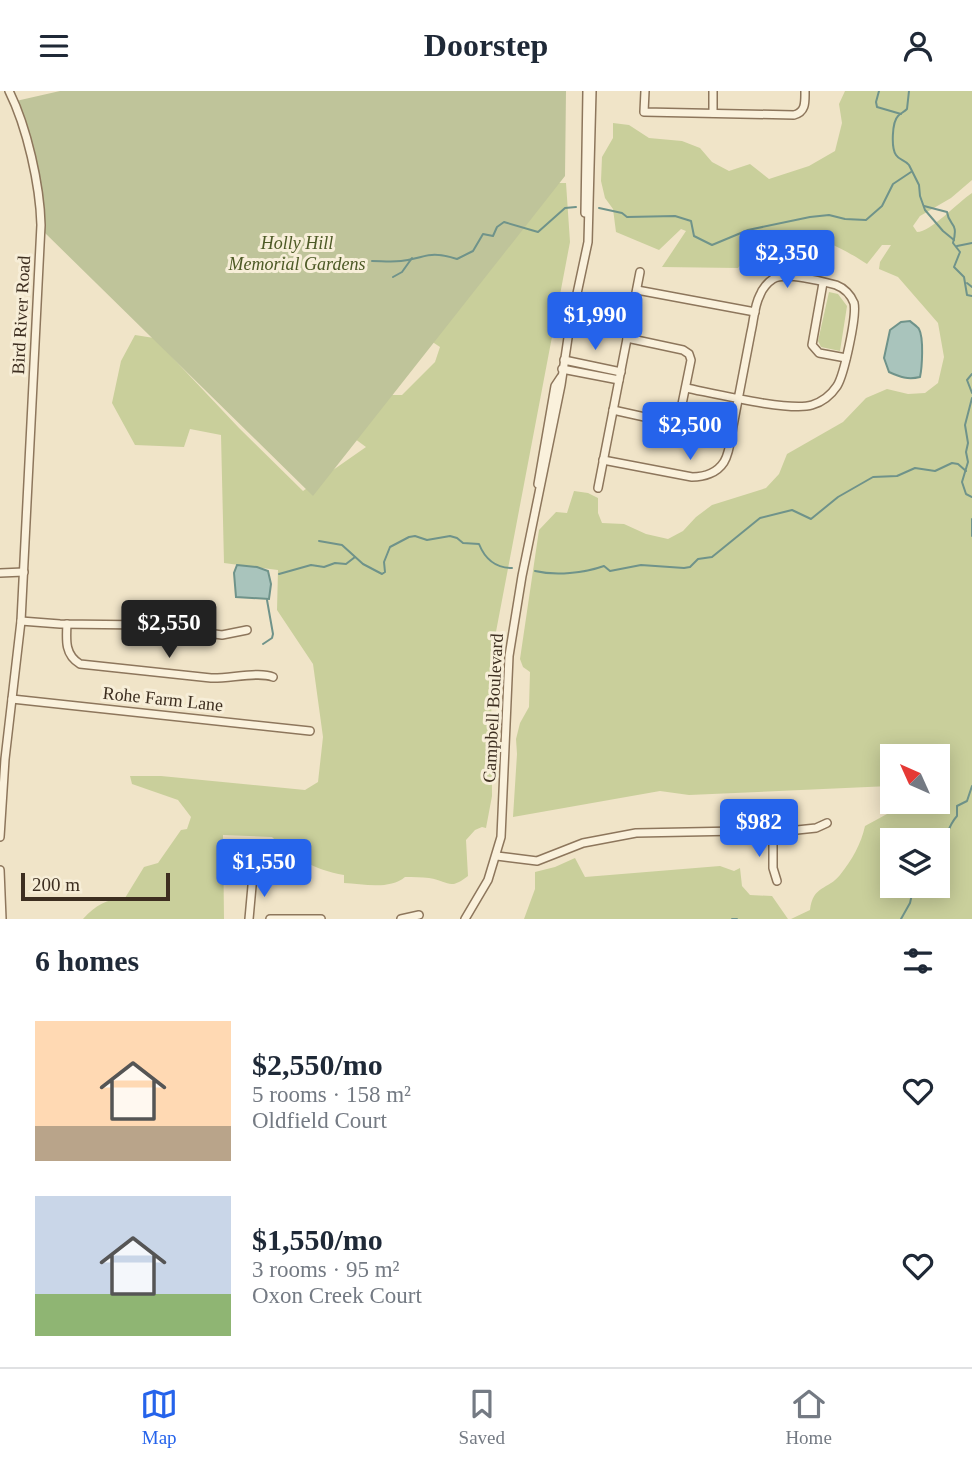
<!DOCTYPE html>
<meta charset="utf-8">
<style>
:root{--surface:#fff;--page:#f2f2f3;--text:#1f2937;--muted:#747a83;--line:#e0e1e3;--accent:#2563eb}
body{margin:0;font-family:Georgia,serif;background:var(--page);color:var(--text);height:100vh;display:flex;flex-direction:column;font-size:26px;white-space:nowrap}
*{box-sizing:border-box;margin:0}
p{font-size:23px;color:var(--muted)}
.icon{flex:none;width:38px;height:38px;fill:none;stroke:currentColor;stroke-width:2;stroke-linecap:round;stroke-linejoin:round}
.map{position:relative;height:828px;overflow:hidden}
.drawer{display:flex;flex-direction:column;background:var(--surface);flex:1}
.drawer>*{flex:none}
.needle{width:46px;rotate:315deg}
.buttons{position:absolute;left:880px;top:653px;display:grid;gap:14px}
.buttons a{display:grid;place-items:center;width:70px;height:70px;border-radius:0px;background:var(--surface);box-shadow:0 4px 18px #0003;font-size:35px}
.scale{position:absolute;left:21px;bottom:18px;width:149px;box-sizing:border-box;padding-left:7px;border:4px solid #3d2e20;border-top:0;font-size:19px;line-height:24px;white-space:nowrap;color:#3d2e20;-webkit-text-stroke:5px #f7eed8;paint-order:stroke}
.price{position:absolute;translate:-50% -60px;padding:0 16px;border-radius:7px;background:var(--accent);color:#fff;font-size:23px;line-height:46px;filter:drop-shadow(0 2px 4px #0008)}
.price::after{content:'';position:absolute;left:50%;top:42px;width:21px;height:16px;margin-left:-10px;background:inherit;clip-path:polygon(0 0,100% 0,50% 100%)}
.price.active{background:#222;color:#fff}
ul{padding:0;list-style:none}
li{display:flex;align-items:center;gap:21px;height:175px;padding:0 35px}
li span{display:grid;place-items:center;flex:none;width:196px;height:140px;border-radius:0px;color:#555}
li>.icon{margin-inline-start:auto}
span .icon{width:84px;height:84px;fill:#fffc;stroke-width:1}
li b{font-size:30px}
h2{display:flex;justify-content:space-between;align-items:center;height:84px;padding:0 35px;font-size:30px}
header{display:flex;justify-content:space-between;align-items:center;height:91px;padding:0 35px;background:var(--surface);font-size:32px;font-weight:700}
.dock{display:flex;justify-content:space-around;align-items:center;height:98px;border-top:2px solid var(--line);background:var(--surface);font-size:19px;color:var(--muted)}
.dock a{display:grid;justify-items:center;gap:4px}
.dock .active{color:var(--accent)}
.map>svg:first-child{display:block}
.green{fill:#c9cf9b;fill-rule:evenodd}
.cemetery{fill:#bfc49a}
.water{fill:#a9c4bc;stroke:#6f938a;stroke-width:2}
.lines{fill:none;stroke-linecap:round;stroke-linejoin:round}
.stream{stroke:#6f938a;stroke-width:2}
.minor-casing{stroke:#8d765c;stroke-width:10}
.minor{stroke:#faf1dc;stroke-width:7}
.labels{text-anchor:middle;stroke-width:6;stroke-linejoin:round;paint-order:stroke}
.park-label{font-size:18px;font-style:italic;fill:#4d5a26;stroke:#f7eed8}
.street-label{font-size:18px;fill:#3d2e20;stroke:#f7eed8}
</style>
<header><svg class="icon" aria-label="menu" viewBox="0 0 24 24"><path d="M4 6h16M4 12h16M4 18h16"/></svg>Doorstep<svg class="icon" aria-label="person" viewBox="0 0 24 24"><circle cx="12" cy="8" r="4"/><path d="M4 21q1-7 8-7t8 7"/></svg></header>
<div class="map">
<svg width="972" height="828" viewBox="0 0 972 828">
<rect width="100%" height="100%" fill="#f0e4c8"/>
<g class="green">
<path d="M845,0H972V89L951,107L920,125L913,135L917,141C931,141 958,111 972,102V828H791L810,819C813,794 828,799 840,784C852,769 861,753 865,735L909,711L938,710V665H892V694L890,695L689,704L660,700L513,726L517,663L516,648L520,632L529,616L530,581L523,576L520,568L539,439L556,421L567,422L574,400L588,402L598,407V422L602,432L624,433L646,443L668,448L683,440L696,426L712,414L766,397L779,383L787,363L843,331L866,307L887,298L908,303L925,302L938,292L944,266L938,232L898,186L879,178L880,171L891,154H882L867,173C843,157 791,129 765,149C755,156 746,168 738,177L662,176L686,140L681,138L659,159L616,141L613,118L605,107L601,90L602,66L613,47V32L629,34L649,47L682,50L700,57L712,71L729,80L750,73L769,88L809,75L835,60L842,32L839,13ZM892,749H938V794H892Z"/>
<path d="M545,92H566L570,151L491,567L492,705L486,737L482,736L475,739L466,749L468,785C449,800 449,790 429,787C422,786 413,786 405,786C390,799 363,793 344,792V784C314,779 293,766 272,746L223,744L224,828H83C96,814 106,808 125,807L144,776L158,772L181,739L187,738L191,726L178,709L132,693L130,685H161L305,699L318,691L323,646L313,573L277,519L278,479L224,472L221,344L190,338L184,356L135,354L112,312L121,270L135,244L154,247L239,337L303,400L366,356L336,334L385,304H402L435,271L440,256L410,236Z"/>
<polygon points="829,201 838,203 847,215 840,260 821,256 818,250"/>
<polygon points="575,767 585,786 720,775 734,780 740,777 742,795 750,804 772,805 788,828 524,828 535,798 535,781 555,776"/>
</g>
<polygon class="cemetery" points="60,0 566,0 565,85 313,405 43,140 41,97 16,10"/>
<g class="water">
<path d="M910,230C912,232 918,236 919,238C924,247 922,277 920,286C908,289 900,286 889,281L884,267L890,239L901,231Z"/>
<polygon points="237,474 257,476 268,480 271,493 269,508 236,506 234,482"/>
</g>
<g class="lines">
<g class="stream">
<polyline points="879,0 876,11 877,16 901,23"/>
<path d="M909,0L907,18C904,21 901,22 898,25C892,31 891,57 896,64C899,69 905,69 909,74L919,94L920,105L925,119L943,140L954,149"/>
<path d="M924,115L947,121C949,136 959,130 953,152L960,161L954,176L964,186L967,204L972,205"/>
<polyline points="599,117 622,122 627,126 675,125 691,130 694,145 712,154 748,139 810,126 829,124 845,128 866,129 882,115 893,93 911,81"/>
<polyline points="957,155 972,152"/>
<path d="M372,170C381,170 391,171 401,170C427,167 427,159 457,168L473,160L483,143L493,145L497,136L504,131L538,141L565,117L576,116"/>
<polyline points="393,186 402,181 412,167"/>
<polyline points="967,192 972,196"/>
<polyline points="972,283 967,289 972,302"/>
<polyline points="972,307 965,334 968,352 966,361 968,371 962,391 966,403 972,406"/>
<polyline points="972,428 972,445"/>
<path d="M319,450L342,454L363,473L382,483L385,481L384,471L390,456L409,446L415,445L427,449L450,445L457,447L463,452L479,453C485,468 496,477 512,477"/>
<path d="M535,480C556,485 584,482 604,475L610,480L641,474L684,477L690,476L698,468L712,466L760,427L792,419L811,428L838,406L873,386L897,385L915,377L935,380L952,372L958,373L966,380"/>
<polyline points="279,483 311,474 324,476 335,472 346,473 355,466"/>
<polyline points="263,553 272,547 273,543 267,509"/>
<path d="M938,759C948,751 945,738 957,725V715L967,710L972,695"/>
<polyline points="732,828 737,828"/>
<polyline points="901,828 910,812 914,794"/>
</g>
<g class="minor-casing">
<g id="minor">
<path d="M645,0L644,21L794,24C806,21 805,11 805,0"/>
<polyline points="713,22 713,0"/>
<polyline points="585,122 587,0"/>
<polyline points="823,192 812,254 819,262 846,267"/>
<polyline points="637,199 755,221"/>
<polyline points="564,269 621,281"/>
<polyline points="562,278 619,289"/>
<polyline points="613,319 667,331 675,329 680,323 691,269 689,263 683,259 627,247"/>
<path d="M603,369L692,386C704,386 717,382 724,371C730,361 731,346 733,335C739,303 745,272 751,241C754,229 754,215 760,204C762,198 768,191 773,188C785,181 822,190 836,194C844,197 851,204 854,212C857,225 844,284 837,295C831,304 822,311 812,314C790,321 712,302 686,297"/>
<polyline points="538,393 555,295 561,286"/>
<polyline points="598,397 640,181"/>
<polyline points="0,482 24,481"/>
<polyline points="21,530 60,533 148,534 222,544 247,539"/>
<path d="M67,533C66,550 65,564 80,573L211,587C228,588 259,580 273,586"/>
<polyline points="12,608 310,640"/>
<polyline points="773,740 773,777 777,790"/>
<path d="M0,746L5,668L21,530L41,134C40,94 27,36 9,0"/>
<polyline points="497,765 537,770 583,752 636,742 797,739 816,737 827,732"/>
<polyline points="0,779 2,828"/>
<polyline points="249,828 253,784"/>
<polyline points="270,828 321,828"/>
<polyline points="401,828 419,824"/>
<polyline points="465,828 488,789 501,746 509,565 522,485 561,294 569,240 588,151 592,0"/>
</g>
</g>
<use href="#minor" class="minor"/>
</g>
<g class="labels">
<g class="park-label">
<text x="297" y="158">Holly Hill<tspan x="297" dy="21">Memorial Gardens</tspan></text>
</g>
<g class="street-label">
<text transform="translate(21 224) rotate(-87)" y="6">Bird River Road</text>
<text transform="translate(163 608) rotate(6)" y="6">Rohe Farm Lane</text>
<text transform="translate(493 617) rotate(-87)" y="6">Campbell Boulevard</text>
</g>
</g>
</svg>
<div class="buttons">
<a><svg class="needle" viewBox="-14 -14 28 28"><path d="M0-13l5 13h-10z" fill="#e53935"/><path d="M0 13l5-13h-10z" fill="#747a83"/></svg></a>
<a><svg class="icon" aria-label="layers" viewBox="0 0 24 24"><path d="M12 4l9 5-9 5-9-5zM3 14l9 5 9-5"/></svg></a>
</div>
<div class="scale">200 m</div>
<b class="price" style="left:787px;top:199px">$2,350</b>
<b class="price" style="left:595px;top:261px">$1,990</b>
<b class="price" style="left:690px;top:371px">$2,500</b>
<b class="price active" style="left:169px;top:569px">$2,550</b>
<b class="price" style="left:759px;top:768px">$982</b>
<b class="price" style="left:264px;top:808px">$1,550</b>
</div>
<section class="drawer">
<h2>6 homes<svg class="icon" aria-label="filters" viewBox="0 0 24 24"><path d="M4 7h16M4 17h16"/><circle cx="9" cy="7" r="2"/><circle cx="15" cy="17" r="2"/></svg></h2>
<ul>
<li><span style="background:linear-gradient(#ffd9b3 75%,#b9a48a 0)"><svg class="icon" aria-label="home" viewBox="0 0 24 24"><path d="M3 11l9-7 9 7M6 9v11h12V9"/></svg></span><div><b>$2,550/mo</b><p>5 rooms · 158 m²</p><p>Oldfield Court</p></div><svg class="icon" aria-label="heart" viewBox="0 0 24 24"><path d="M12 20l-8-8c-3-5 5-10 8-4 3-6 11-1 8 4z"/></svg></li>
<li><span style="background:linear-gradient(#c9d6e8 70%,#8fb573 0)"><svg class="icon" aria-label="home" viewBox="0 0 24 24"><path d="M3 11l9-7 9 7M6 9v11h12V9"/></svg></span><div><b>$1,550/mo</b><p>3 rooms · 95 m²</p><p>Oxon Creek Court</p></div><svg class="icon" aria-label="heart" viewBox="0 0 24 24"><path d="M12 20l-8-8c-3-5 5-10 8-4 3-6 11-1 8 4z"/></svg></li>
</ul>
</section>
<nav class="dock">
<a class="active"><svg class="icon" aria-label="map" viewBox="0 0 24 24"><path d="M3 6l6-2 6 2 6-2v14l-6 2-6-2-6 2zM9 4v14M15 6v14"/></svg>Map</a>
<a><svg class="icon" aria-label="saved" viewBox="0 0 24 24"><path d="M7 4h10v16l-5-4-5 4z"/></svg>Saved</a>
<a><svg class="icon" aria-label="home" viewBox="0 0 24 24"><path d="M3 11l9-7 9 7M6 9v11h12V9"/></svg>Home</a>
</nav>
